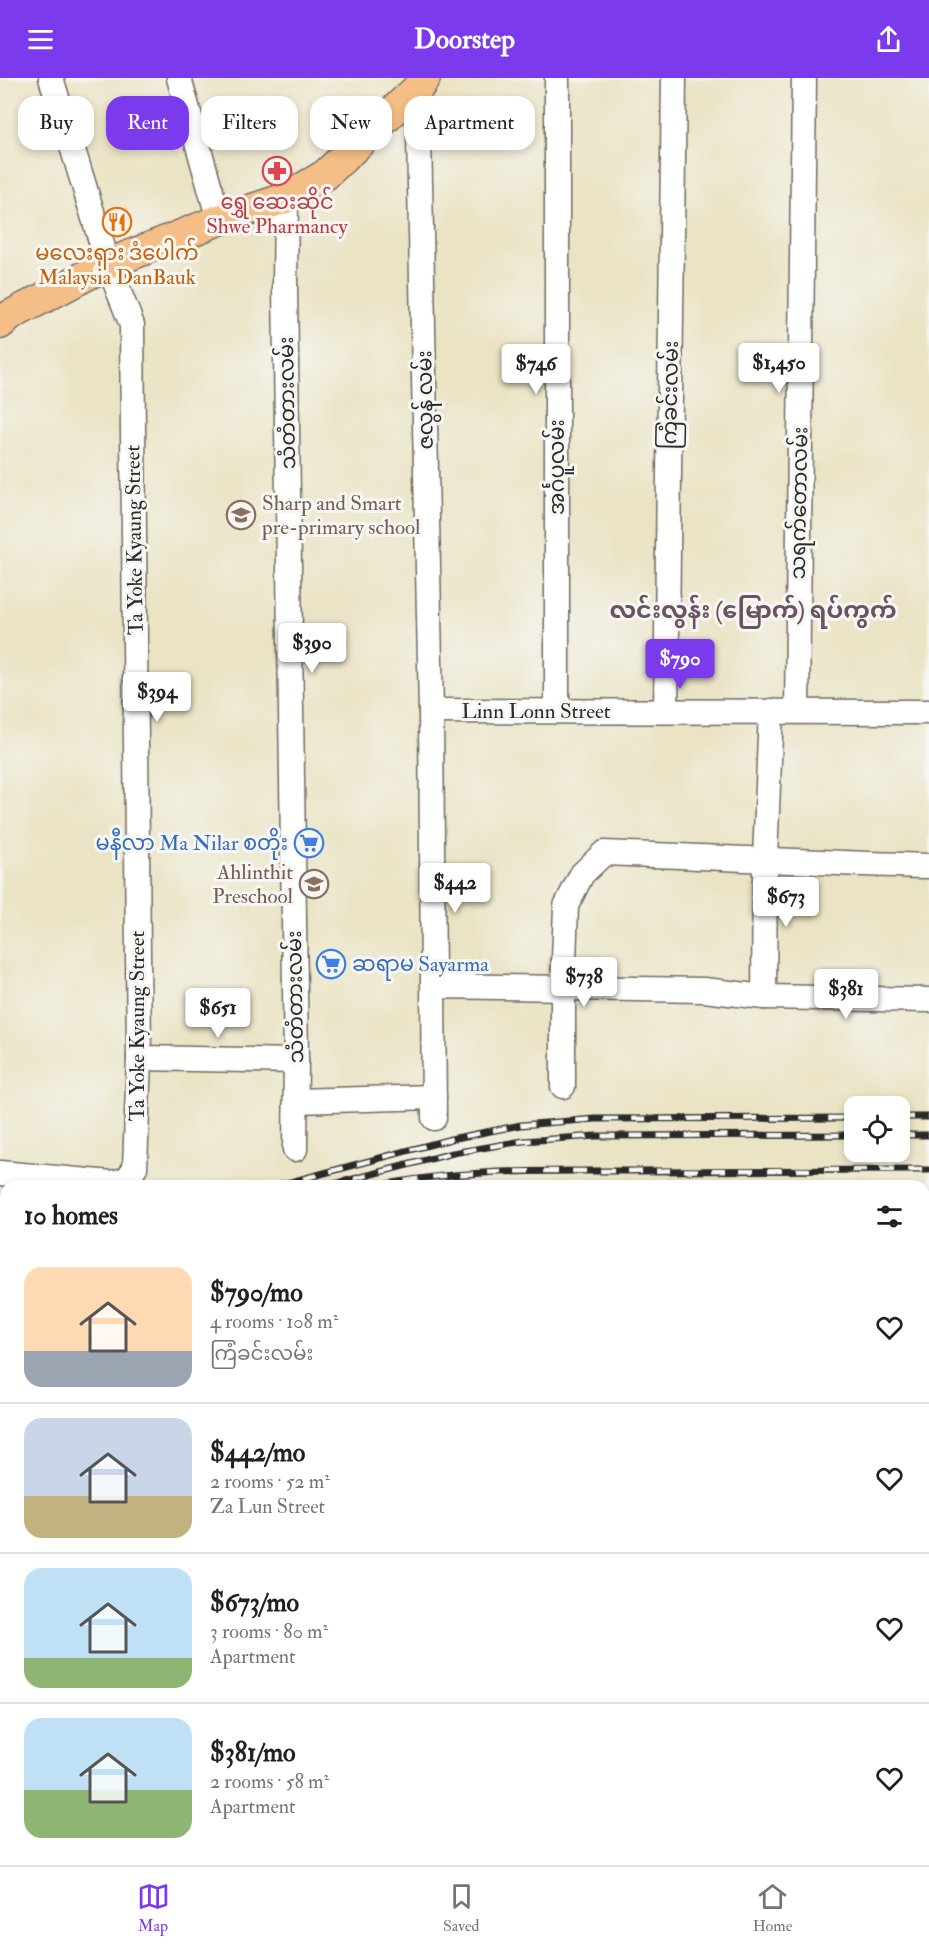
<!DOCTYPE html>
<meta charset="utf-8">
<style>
:root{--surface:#fff;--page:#f2f2f2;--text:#202124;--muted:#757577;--line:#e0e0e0;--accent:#7c3aed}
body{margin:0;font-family:"IM FELL Double Pica","Noto Sans Myanmar",serif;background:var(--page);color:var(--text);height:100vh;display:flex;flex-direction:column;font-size:22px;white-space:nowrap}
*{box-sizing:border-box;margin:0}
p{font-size:20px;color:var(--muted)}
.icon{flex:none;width:33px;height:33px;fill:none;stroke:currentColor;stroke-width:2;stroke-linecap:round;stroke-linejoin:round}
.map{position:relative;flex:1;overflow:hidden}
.details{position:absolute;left:0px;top:1102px;width:930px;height:686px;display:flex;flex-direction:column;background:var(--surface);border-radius:18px 18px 0 0;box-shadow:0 3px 9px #0003}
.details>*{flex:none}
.hud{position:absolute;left:18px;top:18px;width:600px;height:54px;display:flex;gap:12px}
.tools{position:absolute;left:844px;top:1018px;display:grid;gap:12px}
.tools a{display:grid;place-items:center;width:66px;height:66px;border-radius:12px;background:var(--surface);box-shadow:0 3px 9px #0003;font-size:30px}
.price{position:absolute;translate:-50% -51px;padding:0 14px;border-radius:6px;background:#fff;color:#222;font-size:20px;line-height:39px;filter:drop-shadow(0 2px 3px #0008)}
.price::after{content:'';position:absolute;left:50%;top:36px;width:18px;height:14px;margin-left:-9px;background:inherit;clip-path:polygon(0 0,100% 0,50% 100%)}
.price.current{background:var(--accent);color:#fff}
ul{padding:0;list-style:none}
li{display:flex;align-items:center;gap:18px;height:150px;padding:0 24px}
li+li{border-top:2px solid var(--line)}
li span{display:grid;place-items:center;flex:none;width:168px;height:120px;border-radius:18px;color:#555}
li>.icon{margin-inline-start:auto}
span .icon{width:72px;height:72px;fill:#fffc;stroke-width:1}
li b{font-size:26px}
h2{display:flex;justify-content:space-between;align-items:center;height:72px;padding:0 24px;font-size:26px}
.pill{padding:0 21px;border-radius:18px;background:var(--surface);box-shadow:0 3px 9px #0003;font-size:21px;line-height:54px}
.pill.current{background:var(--accent);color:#fff}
header{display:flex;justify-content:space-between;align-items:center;height:78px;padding:0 24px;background:var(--accent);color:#fff;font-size:27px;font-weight:700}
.tab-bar{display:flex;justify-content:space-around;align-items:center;height:84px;border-top:2px solid var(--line);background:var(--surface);font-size:16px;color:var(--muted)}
.tab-bar a{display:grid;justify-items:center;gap:3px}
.tab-bar .current{color:var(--accent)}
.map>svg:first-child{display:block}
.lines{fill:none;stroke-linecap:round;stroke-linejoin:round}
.minor-casing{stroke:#6e6b61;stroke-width:27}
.major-casing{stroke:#6e6b61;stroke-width:33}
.minor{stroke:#fff;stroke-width:24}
.major{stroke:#f6be87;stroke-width:30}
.rail-casing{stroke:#2b2b2b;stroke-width:7}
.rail{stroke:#f6f6f2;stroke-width:4.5;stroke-dasharray:14;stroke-linecap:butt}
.labels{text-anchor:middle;stroke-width:6;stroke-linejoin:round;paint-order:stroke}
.health-label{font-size:21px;fill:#be3a42;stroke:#f6f6f2}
.food-label{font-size:21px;fill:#c56008;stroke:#f6f6f2}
.street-label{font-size:21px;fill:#2b2b2b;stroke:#f6f6f2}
.education-label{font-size:21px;fill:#785e54;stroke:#f6f6f2;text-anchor:start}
.shop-label{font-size:21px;fill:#366cbe;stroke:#f6f6f2;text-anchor:end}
.quarter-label{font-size:24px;font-weight:bold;fill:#6c5361;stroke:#f6f6f2}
</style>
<header><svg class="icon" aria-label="menu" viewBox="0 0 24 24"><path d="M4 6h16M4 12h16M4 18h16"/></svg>Doorstep<svg class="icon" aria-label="share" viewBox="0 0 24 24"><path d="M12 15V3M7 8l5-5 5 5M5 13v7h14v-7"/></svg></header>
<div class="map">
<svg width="929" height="1787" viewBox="0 0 929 1787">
<rect width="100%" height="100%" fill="#f6f6f2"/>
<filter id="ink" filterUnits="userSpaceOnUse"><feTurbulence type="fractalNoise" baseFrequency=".0167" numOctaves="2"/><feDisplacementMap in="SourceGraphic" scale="12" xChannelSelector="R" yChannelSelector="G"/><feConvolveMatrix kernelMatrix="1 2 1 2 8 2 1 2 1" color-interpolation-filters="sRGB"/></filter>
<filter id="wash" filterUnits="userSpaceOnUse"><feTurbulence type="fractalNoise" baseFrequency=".008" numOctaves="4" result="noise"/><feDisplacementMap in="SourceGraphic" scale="24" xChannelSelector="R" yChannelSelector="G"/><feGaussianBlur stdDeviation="1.35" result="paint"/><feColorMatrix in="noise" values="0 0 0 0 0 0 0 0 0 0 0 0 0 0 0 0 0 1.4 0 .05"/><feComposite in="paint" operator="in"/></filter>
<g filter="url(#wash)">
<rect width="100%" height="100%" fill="#eae3c4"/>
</g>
<g filter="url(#ink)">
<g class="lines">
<g class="minor-casing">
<g id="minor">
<polyline points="179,0 219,142"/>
<polyline points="557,0 557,633"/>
<polyline points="418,10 431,633 434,1040"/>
<polyline points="286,120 285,208 296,983 295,1071"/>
<polyline points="431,633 929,634"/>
<polyline points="666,633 674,0"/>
<polyline points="797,633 804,0"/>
<polyline points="434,908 704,912 764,919 929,922"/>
<polyline points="764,919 765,781 771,633"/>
<polyline points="139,980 296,983"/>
<path d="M563,1008V909L566,828L582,796L604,775C712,779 821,785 929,788"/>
<polyline points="296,1023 434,1019"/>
<polyline points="0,1095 112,1105 127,1101 135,1090 139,980 132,247 108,186 51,0"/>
<polyline points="92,1787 92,1782"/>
<polyline points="566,1787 566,1782"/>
<polyline points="693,1787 693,1782"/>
<polyline points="845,1787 845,1782"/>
</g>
</g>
<g class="major-casing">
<g id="major">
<polyline points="0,246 11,237 108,186 219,142 286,120 325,97 418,10 425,0"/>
<polyline points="0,1234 6,1234"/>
<polyline points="924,1300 929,1300"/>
<polyline points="395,1787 395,1782"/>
</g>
</g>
<use href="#minor" class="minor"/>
<use href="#major" class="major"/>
<g class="rail-casing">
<g id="rail">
<polyline points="900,1039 929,1039"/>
<polyline points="900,1057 929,1057"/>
<polyline points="276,1108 451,1061 521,1047 595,1041 855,1040"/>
<polyline points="327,1108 453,1075 523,1063 596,1058 855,1057"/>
<path d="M377,1108C457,1091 541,1093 623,1093C725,1092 827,1092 929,1092"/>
<polyline points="0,1161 6,1161"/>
<polyline points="0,1175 6,1175"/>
</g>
</g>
<use href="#rail" class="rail"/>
</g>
</g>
<defs>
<g id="pharmacy-ring" transform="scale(1.5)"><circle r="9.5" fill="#f6f6f2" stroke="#e0444e" stroke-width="1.5"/><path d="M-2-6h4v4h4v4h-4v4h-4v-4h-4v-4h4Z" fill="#e0444e"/></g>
<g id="restaurant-ring" transform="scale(1.5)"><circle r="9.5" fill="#f6f6f2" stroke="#e8710a" stroke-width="1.5"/><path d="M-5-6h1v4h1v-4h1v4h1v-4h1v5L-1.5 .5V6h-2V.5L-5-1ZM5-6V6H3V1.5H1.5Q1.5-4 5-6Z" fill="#e8710a"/></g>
<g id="school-ring" transform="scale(1.5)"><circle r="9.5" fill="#f6f6f2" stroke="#8d6e63" stroke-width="1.5"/><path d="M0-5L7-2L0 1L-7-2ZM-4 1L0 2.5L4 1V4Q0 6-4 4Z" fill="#8d6e63"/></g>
<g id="supermarket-ring" transform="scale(1.5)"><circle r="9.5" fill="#f6f6f2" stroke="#3f7fe0" stroke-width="1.5"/><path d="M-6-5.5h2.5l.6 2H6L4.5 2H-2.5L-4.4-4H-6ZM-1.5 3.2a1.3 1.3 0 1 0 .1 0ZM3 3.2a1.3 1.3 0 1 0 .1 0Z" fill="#3f7fe0"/></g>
</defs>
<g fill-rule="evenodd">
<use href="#pharmacy-ring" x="277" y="93"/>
<use href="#restaurant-ring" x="117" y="144"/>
<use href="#school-ring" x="241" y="437"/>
<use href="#supermarket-ring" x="309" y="765"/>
<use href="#school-ring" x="314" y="806"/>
<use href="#supermarket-ring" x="331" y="886"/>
</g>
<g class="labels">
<g class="health-label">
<text x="277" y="131">ရွှေ ဆေးဆိုင်<tspan x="277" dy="24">Shwe Pharmancy</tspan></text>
</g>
<g class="food-label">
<text x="117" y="182">မလေးရှား ဒံပေါက်<tspan x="117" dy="24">Malaysia DanBauk</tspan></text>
</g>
<g class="street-label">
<text transform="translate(670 317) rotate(-89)" y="7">ကြံခင်းလမ်း</text>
<text transform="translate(425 322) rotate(-91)" y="7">ဇလွန် လမ်း</text>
<text transform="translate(287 325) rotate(-91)" y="7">သံတံတားလမ်း</text>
<text transform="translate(557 389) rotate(-90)" y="7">အင်္ဂပူလမ်း</text>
<text transform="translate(799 425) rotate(-89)" y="7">သရက်တောလမ်း</text>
<text transform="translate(134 462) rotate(-91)" y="7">Ta Yoke Kyaung Street</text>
<text x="536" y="640">Linn Lonn Street</text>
<text transform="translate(295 919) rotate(-91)" y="7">သံတံတားလမ်း</text>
<text transform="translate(137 948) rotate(-90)" y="7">Ta Yoke Kyaung Street</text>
</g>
<g class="education-label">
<text x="262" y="432">Sharp and Smart<tspan x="262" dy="24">pre-primary school</tspan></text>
<text x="293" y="801" text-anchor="end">Ahlinthit<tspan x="293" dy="24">Preschool</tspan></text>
</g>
<g class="shop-label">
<text x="288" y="772">မနီလာ Ma Nilar စတိုး</text>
<text x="352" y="893" text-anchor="start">ဆရာမ Sayarma</text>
</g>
<g class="quarter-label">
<text x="753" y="540">လင်းလွန်း (မြောက်) ရပ်ကွက်</text>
</g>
</g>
</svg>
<div class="tools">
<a><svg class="icon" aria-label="locate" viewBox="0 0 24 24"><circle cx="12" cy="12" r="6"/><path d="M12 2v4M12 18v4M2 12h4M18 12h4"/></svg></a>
</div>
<b class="price" style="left:779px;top:316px">$1,450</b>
<b class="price" style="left:536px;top:317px">$746</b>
<b class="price" style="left:312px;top:596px">$390</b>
<b class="price current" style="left:680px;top:612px">$790</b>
<b class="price" style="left:157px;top:645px">$394</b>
<b class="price" style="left:455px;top:836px">$442</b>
<b class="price" style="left:786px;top:850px">$673</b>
<b class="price" style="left:584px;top:930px">$738</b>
<b class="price" style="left:846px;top:942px">$381</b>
<b class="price" style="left:218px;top:961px">$651</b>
<div class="hud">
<a class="pill">Buy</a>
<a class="pill current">Rent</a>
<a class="pill">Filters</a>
<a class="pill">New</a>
<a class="pill">Apartment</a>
</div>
<section class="details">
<h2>10 homes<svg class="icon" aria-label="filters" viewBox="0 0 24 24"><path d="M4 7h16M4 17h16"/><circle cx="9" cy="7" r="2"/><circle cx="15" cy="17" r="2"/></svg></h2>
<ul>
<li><span style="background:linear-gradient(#ffd9b3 70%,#9aa5b1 0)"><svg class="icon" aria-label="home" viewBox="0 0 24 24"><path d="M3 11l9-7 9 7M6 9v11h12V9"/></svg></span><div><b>$790/mo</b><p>4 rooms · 108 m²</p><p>ကြံခင်းလမ်း</p></div><svg class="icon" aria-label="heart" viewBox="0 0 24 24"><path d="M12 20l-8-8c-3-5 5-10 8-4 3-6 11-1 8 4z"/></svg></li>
<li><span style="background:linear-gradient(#c9d6e8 65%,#c2b280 0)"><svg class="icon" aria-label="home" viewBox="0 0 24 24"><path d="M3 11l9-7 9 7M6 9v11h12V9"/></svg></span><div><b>$442/mo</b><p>2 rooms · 52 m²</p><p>Za Lun Street</p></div><svg class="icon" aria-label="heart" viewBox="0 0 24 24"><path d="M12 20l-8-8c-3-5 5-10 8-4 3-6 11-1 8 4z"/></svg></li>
<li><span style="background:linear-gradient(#bfe0f5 75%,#8fb573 0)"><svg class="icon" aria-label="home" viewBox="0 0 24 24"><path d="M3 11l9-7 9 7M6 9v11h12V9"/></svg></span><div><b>$673/mo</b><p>3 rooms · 80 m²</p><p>Apartment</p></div><svg class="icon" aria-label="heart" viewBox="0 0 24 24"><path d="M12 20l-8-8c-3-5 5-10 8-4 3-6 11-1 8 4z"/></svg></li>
<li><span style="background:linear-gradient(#bfe0f5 60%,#8fb573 0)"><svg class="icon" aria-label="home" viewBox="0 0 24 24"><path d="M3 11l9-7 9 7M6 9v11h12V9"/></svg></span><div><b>$381/mo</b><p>2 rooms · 58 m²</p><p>Apartment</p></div><svg class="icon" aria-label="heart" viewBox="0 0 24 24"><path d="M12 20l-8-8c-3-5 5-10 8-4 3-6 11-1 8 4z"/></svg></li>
</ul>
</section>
</div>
<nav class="tab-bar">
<a class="current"><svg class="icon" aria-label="map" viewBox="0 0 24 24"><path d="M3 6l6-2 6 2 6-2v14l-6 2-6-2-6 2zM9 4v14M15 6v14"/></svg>Map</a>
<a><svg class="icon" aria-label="saved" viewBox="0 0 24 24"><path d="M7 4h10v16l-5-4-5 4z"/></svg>Saved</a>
<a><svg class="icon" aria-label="home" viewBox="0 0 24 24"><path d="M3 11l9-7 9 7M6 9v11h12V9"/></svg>Home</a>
</nav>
